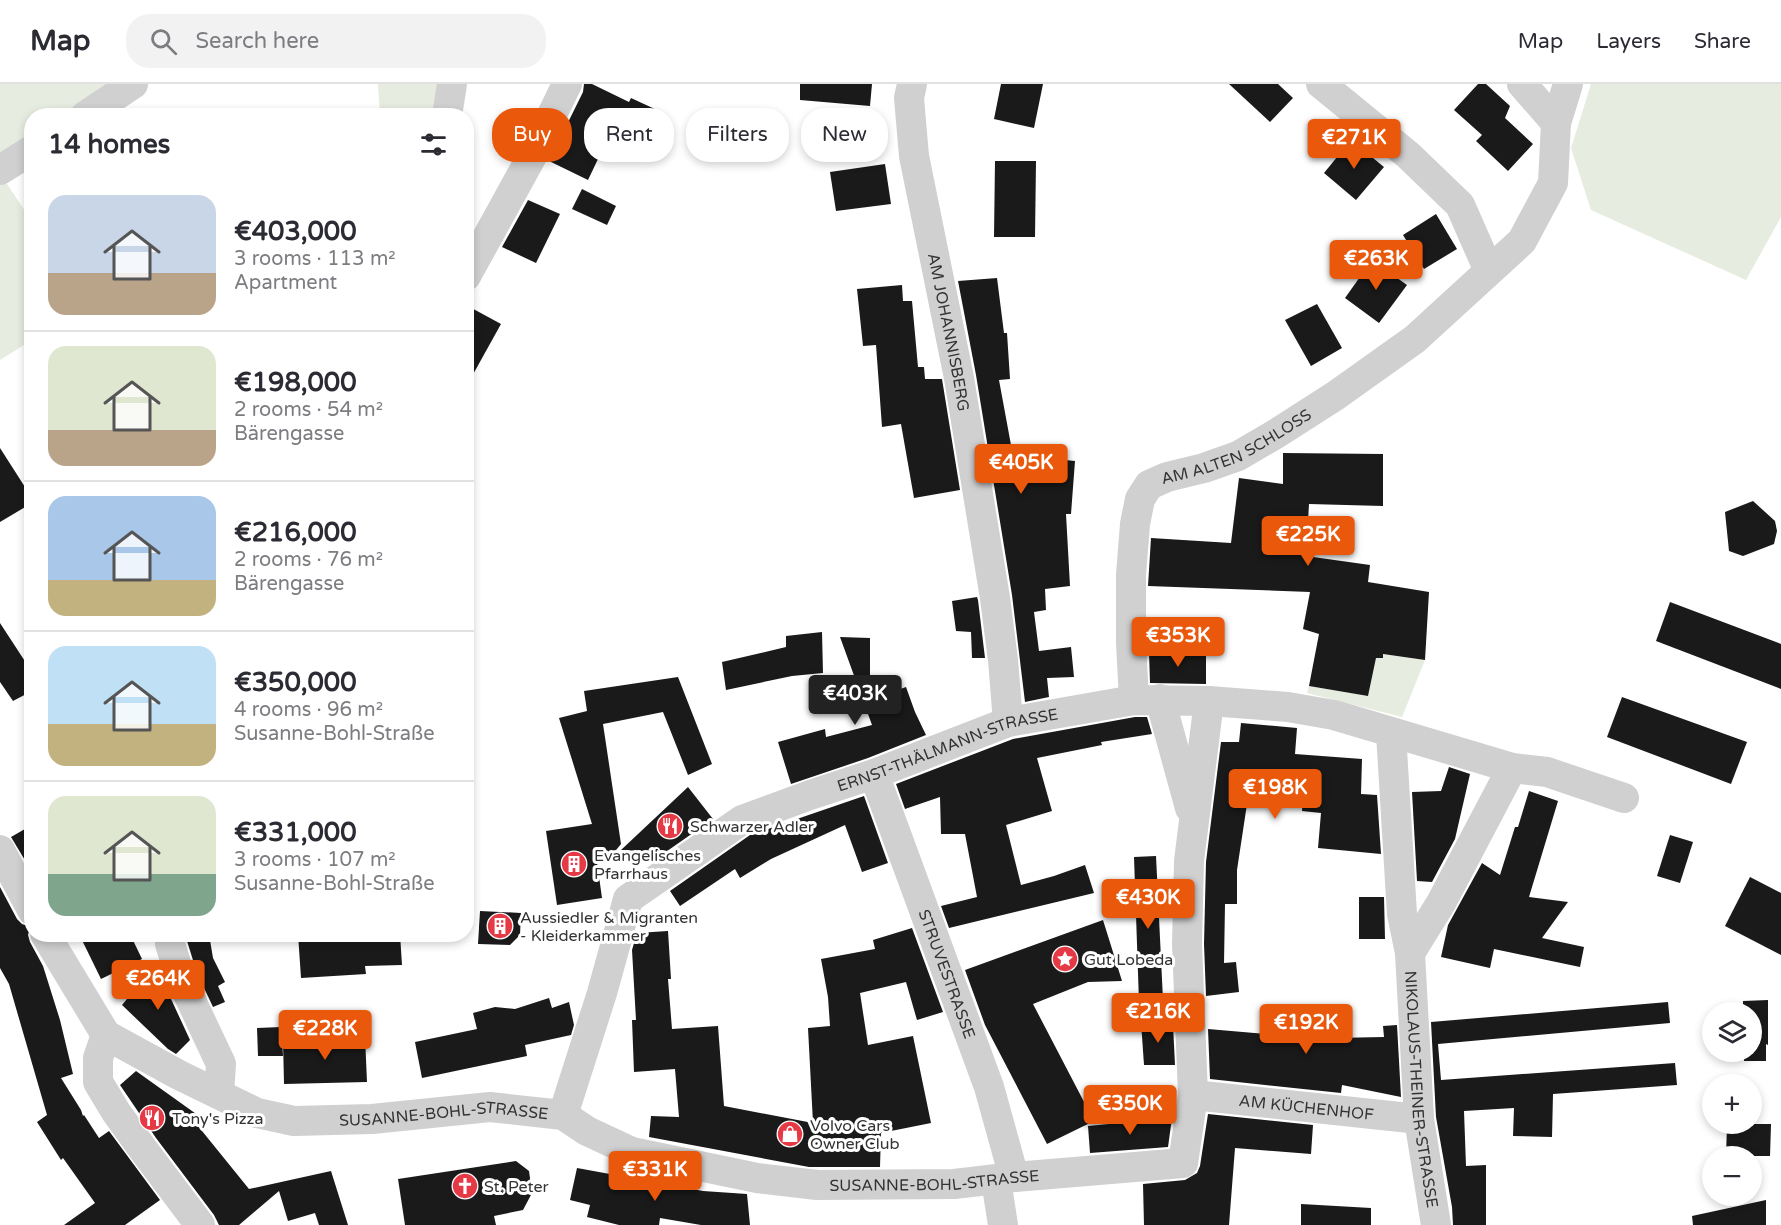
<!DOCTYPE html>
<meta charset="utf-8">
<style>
:root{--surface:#fff;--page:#f2f2f3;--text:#2b2b33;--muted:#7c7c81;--line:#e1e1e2;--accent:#ea580c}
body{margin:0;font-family:"Varela Round",sans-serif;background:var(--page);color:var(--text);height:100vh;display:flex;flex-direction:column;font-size:22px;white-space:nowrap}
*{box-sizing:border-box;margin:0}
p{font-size:20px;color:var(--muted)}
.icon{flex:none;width:33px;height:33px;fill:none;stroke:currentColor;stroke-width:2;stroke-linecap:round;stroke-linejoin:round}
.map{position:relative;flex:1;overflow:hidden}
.panel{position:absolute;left:24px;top:24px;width:450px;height:834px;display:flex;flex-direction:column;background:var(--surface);border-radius:24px;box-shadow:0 3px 9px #0003}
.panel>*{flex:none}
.hud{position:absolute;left:492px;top:24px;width:570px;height:54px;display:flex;gap:12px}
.controls{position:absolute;left:1702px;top:918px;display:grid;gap:12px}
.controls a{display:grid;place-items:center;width:60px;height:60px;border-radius:50%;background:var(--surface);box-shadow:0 3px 9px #0003;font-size:30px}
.price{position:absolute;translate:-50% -51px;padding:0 14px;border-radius:6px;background:var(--accent);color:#fff;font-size:20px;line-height:39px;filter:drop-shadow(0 2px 3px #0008)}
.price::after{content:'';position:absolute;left:50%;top:36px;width:18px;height:14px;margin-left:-9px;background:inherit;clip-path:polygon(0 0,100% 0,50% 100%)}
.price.on{background:#222;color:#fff}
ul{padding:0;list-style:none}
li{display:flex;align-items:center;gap:18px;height:150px;padding:0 24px}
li+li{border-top:2px solid var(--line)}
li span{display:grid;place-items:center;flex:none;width:168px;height:120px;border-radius:18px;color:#555}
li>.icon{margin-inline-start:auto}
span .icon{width:72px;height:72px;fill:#fffc;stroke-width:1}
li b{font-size:26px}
h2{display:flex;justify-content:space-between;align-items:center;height:72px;padding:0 24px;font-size:26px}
.tag{padding:0 21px;border-radius:24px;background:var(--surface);box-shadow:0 3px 9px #0003;font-size:21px;line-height:54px}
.tag.on{background:var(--accent);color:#fff}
header{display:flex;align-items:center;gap:36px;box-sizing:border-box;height:84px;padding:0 30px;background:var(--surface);border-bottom:2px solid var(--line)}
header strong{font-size:28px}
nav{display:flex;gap:33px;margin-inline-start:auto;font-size:21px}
.search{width:420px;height:54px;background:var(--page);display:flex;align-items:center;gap:15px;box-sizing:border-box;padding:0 21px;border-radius:24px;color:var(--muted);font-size:22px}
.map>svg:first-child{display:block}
.green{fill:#e6ecdf}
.building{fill:#1a1a1a}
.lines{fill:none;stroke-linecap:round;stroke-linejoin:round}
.street{stroke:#d0d0d0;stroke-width:30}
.labels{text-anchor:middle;stroke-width:6;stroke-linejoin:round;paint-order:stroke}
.street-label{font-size:16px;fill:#333;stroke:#fff}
.poi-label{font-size:16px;fill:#333;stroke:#fff;text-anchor:start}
</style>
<header>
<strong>Map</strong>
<div class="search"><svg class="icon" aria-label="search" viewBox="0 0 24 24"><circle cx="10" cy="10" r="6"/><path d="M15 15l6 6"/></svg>Search here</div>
<nav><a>Map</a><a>Layers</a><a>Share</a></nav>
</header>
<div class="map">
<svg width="1781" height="1141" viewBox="0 0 1781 1141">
<rect width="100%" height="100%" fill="#fff"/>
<g class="green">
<polygon points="0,0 123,0 76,31 32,32 31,61 0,80"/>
<polygon points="378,0 445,0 440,31 380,31"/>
<polygon points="1591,0 1781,0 1781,133 1746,196 1591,126 1571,64"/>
<polygon points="5,97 31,136 32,256 0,276 0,100"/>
<polygon points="1383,570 1425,576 1402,633 1307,609 1309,602 1368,612 1376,574 1383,574"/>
</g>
<g class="building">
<polygon points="584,0 592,0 629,18 631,14 657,26 637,66 609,52 588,96 549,77 583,8"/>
<polygon points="800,0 872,0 870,22 800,16"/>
<polygon points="1001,0 1043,0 1034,44 994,35"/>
<polygon points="1229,0 1278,0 1293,14 1270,38"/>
<polygon points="1478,0 1486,0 1510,22 1505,34 1533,60 1508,87 1476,57 1482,51 1454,26"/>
<polygon points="1351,56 1384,83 1356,116 1324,89"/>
<polygon points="995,77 1036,77 1035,153 994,153"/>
<polygon points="885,80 891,120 836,127 830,88"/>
<polygon points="582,105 616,122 607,141 572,125"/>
<polygon points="528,116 560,130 536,179 502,163"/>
<polygon points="1436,130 1457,165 1424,185 1403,151"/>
<polygon points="1372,176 1407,201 1379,239 1345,214"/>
<polygon points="997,194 1004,249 1007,249 1010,295 999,296 1011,361 1035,373 1075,377 1071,430 1066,430 1070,502 1045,505 1046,526 1034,528 1039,567 1071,563 1074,593 1047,594 1049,613 1025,618 1012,511 976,291 958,197"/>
<polygon points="902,201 903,217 912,217 918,283 924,283 925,295 942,295 960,406 914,414 901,340 882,343 876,261 863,262 857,205"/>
<polygon points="1317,220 1342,264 1311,282 1285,236"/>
<polygon points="466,221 501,240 466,303"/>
<polygon points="0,364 32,414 32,419 0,438"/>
<polygon points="1283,369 1383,370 1383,422 1309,420 1306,472 1370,481 1368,498 1429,508 1425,576 1383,570 1383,574 1376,574 1368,612 1309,602 1319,550 1303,545 1310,508 1148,502 1151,454 1231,459 1239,394 1283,400"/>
<polygon points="1753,417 1775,437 1777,447 1774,460 1743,472 1729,467 1725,428"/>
<polygon points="977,513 978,516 985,574 972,574 971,548 956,547 952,517"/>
<polygon points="1670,518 1781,560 1781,605 1656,557"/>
<polygon points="0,539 32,588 32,607 13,617 0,598"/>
<polygon points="822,548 823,589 792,592 726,606 722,578 786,563 786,552"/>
<polygon points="840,553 870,554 870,616 906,603 915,628 926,651 868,674 791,700 778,658 825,645 826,653 872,641"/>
<polygon points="1149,568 1206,569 1206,600 1150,599"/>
<polygon points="678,593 712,680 688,691 663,628 603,640 621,760 612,771 596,771 602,814 557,821 546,747 592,740 559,634 587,627 584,607"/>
<polygon points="1622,613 1747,658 1731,700 1607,653"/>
<polygon points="1135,633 1147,633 1152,650 1101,658 1102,661 1037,674 1052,727 1006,741 1021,801 1054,792 1085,781 1094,809 949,844 941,822 977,813 965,750 941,750 940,713 905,725 896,700 1013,655"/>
<polygon points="1241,639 1297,644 1295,670 1362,675 1361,710 1377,711 1381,770 1318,764 1321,729 1302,727 1303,705 1260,701 1258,721 1247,720 1237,786 1237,820 1225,820 1224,879 1236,878 1239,908 1206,912 1204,860 1206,778 1221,658 1239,658"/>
<polygon points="1449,683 1470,690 1455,755 1432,798 1417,797 1412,708 1441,707"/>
<polygon points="688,703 713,735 650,779 641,767 621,766"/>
<polygon points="1529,707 1558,717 1529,813 1568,818 1542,854 1584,863 1580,883 1494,865 1490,884 1441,873 1448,841 1482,779 1500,791 1515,743 1518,743"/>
<polygon points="864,712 888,779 862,788 845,741 771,775 740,794 735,785 680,822 670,807 750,751"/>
<polygon points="32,741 32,788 11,753"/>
<polygon points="1670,751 1693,758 1680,799 1657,792"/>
<polygon points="1156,772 1163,916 1139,918 1134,773"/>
<polygon points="1750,793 1781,809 1781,871 1725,842"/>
<polygon points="0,803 17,835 22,840 30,843 28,851 30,858 43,882 60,936 73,990 61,994 81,1026 83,1032 84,1031 99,1054 109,1047 160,1116 125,1141 64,1141 95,1119 63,1074 61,1076 37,1038 47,1031 9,900 0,884"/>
<polygon points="1359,813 1384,813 1385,855 1359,855"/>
<polygon points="480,827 521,829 520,851 510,861 478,860"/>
<polygon points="1103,836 1122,897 1088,898 1033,920 1094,1037 1047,1060 985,941 965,886"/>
<polygon points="912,844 943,928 917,936 906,898 860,909 868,961 913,952 931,1039 881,1049 880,1083 809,1083 649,1053 651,1032 679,1033 675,985 634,988 632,936 636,936 632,866 637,849 668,847 671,895 668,895 672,945 718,942 724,1022 813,1039 808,944 830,942 828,913 821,875 875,865 873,856"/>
<polygon points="79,850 130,850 142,875 101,895"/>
<polygon points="187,850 209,850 213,874 225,898 218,902 225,918 213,923 197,889 187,857"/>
<polygon points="298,850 400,850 402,881 365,882 366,890 301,894"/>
<polygon points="158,878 165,902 190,956 176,970 168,965 122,921"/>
<polygon points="549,914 552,924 569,918 574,941 571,951 525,961 527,972 422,994 415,958 477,945 473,929 495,923 515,925"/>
<polygon points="1768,916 1768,961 1766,960 1766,977 1744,977 1744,968 1752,968 1752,928 1743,928 1743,917"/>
<polygon points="1668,918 1670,939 1438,960 1441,996 1675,979 1677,1001 1553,1010 1552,1053 1513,1052 1514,1024 1464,1027 1466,1082 1486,1081 1486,1141 1453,1141 1452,1123 1436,1033 1431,938"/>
<polygon points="1272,920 1337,931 1333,954 1384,953 1383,942 1397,941 1401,1013 1342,1001 1341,1009 1210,995 1208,945 1266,950"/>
<polygon points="1141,938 1173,941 1175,981 1144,981"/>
<polygon points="281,943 283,972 258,972 257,944"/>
<polygon points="365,953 367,998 284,1000 283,956"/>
<polygon points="136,987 206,1037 198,1042 249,1105 331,1087 348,1141 319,1141 315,1129 288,1137 279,1107 239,1141 219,1141 214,1131 156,1054 120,1001"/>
<polygon points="1208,1030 1313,1041 1311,1070 1235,1064 1229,1141 1144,1141 1143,1100 1185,1096 1197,1089 1200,1082"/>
<polygon points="1172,1034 1168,1063 1090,1069 1088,1042"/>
<polygon points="1727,1040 1771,1040 1770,1072 1726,1072"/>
<polygon points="516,1077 529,1087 532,1109 523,1126 494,1132 496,1141 405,1141 398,1095"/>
<polygon points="577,1084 703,1107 747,1110 750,1141 701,1141 660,1134 659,1141 619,1141 587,1133 590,1121 570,1116"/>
<polygon points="1766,1116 1766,1141 1693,1141 1692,1132"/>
<polygon points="1301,1120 1371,1124 1371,1141 1301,1141"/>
</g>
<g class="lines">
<g class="street">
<path id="s1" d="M912,0L909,14L914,72L959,294L995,514L1003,576L1008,638"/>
<polyline points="1321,0 1408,71 1460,121 1489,187"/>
<polyline points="85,32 133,0"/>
<polyline points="447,32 452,0"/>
<polyline points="1556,39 1568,0"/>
<polyline points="0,86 32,66"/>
<polyline points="466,192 532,72 567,0"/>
<polyline points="1160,615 1190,724"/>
<path id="s2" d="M1134,616L1131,559V491L1135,440L1140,415L1149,401L1167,393L1204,384L1238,372L1274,351L1335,312L1415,255L1522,157L1553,99L1556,39L1522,0"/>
<path id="s3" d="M1391,649L1402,830L1410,869L1419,1035L1436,1141"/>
<path id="s4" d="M874,690L989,1003L1014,1093"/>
<polyline points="0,766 32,826"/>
<polyline points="45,850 106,951"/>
<polyline points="170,850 170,860 181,895 221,980 219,1010"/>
<polyline points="1410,869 1441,819 1512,684"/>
<path id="s5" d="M106,951L179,991L257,1029L294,1037L372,1035L490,1023L563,1031L587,1047L632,1068L757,1094L817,1101L954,1100L1014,1093L1183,1079L1193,1011L1187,860L1189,777L1209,617"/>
<polyline points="106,951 98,974 98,998 116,1028 142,1064 200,1141"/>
<path id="s6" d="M1193,1011L1419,1035"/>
<path id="s7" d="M563,1031L602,909L628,815L742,736L810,711L874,690L1008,638L1134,616L1209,617L1288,623L1334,631L1512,684L1547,688L1624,714"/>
<polyline points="996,1096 1003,1141"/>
</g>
</g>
<defs>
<g id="restaurant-disc" transform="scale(1.35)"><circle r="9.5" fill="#e63946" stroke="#fff"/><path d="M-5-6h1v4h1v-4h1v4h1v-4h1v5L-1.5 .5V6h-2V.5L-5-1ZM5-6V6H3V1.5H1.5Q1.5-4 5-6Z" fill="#fff"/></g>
<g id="building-disc" transform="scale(1.35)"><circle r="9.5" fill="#e63946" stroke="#fff"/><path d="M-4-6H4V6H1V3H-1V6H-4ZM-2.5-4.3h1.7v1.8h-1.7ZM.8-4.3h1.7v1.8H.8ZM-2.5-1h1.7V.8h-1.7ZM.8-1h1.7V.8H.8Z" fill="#fff"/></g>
<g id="sight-disc" transform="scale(1.35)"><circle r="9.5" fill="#e63946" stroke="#fff"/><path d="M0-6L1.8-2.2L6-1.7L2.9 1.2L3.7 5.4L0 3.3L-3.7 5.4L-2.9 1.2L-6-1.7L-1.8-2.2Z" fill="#fff"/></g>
<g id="shop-disc" transform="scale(1.35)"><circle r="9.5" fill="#e63946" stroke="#fff"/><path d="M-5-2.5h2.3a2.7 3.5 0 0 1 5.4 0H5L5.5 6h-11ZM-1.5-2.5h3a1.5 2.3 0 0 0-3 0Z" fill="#fff"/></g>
<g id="church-disc" transform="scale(1.35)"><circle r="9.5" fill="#e63946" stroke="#fff"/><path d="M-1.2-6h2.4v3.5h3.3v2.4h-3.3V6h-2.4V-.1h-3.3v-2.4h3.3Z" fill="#fff"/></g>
</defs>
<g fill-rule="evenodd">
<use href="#restaurant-disc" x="670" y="742"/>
<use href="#building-disc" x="574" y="780"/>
<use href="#building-disc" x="500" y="842"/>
<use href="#sight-disc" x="1065" y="875"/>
<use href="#restaurant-disc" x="152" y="1034"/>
<use href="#shop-disc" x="790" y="1050"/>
<use href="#church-disc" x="465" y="1102"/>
</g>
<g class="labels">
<g class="street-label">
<text dy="6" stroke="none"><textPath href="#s1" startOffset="252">AM JOHANNISBERG</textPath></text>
<text dy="6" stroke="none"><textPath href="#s2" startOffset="314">AM ALTEN SCHLOSS</textPath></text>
<text dy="6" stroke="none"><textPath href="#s7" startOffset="582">ERNST-THÄLMANN-STRASSE</textPath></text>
<text dy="6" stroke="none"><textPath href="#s4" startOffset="213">STRUVESTRASSE</textPath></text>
<text dy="6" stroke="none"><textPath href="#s3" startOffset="358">NIKOLAUS-THEINER-STRASSE</textPath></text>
<text dy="6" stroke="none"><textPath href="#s6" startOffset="114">AM KÜCHENHOF</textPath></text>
<text dy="6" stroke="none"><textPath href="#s5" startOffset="358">SUSANNE-BOHL-STRASSE</textPath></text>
<text dy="6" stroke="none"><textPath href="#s5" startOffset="862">SUSANNE-BOHL-STRASSE</textPath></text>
</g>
<g class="poi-label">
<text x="690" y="748">Schwarzer Adler</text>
<text x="594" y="777">Evangelisches<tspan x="594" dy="18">Pfarrhaus</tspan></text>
<text x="520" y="839">Aussiedler &amp; Migranten<tspan x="520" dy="18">- Kleiderkammer</tspan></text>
<text x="1084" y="881">Gut Lobeda</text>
<text x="172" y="1040">Tony's Pizza</text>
<text x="810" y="1047">Volvo Cars<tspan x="810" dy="18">Owner Club</tspan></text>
<text x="484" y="1108">St. Peter</text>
</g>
</g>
</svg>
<div class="controls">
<a><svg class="icon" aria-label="layers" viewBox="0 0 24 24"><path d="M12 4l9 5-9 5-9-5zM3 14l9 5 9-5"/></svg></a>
<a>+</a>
<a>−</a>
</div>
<b class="price" style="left:1354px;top:86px">€271K</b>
<b class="price" style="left:1376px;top:207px">€263K</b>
<b class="price" style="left:1021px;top:411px">€405K</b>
<b class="price" style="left:1308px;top:483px">€225K</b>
<b class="price" style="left:1178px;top:584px">€353K</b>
<b class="price on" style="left:855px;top:642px">€403K</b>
<b class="price" style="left:1275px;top:736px">€198K</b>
<b class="price" style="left:1148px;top:846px">€430K</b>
<b class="price" style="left:158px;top:927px">€264K</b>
<b class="price" style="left:1158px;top:960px">€216K</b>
<b class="price" style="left:1306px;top:971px">€192K</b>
<b class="price" style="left:325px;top:977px">€228K</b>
<b class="price" style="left:1130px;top:1052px">€350K</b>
<b class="price" style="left:655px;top:1118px">€331K</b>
<div class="hud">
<a class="tag on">Buy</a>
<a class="tag">Rent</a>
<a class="tag">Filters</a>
<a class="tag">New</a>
</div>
<section class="panel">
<h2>14 homes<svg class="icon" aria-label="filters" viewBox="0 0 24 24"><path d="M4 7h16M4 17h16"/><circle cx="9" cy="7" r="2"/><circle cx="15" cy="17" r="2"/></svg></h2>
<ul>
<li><span style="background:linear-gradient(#c9d6e8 65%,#b9a48a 0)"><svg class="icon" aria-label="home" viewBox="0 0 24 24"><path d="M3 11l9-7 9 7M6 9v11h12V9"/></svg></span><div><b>€403,000</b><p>3 rooms · 113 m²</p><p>Apartment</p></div></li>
<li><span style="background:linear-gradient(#dfe7d0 70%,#b9a48a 0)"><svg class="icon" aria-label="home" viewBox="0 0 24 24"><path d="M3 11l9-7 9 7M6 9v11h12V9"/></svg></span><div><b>€198,000</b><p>2 rooms · 54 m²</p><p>Bärengasse</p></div></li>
<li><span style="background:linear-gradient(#a9c7e8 70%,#c2b280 0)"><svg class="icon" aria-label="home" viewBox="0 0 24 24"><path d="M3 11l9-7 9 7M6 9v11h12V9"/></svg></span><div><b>€216,000</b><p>2 rooms · 76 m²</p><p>Bärengasse</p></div></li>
<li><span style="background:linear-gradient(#bfe0f5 65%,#c2b280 0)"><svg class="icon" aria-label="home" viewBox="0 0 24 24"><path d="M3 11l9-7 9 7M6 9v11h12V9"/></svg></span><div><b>€350,000</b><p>4 rooms · 96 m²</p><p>Susanne-Bohl-Straße</p></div></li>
<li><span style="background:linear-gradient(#dfe7d0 65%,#7fa58c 0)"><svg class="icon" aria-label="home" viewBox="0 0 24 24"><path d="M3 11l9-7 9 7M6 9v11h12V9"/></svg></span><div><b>€331,000</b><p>3 rooms · 107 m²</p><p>Susanne-Bohl-Straße</p></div></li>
</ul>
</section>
</div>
